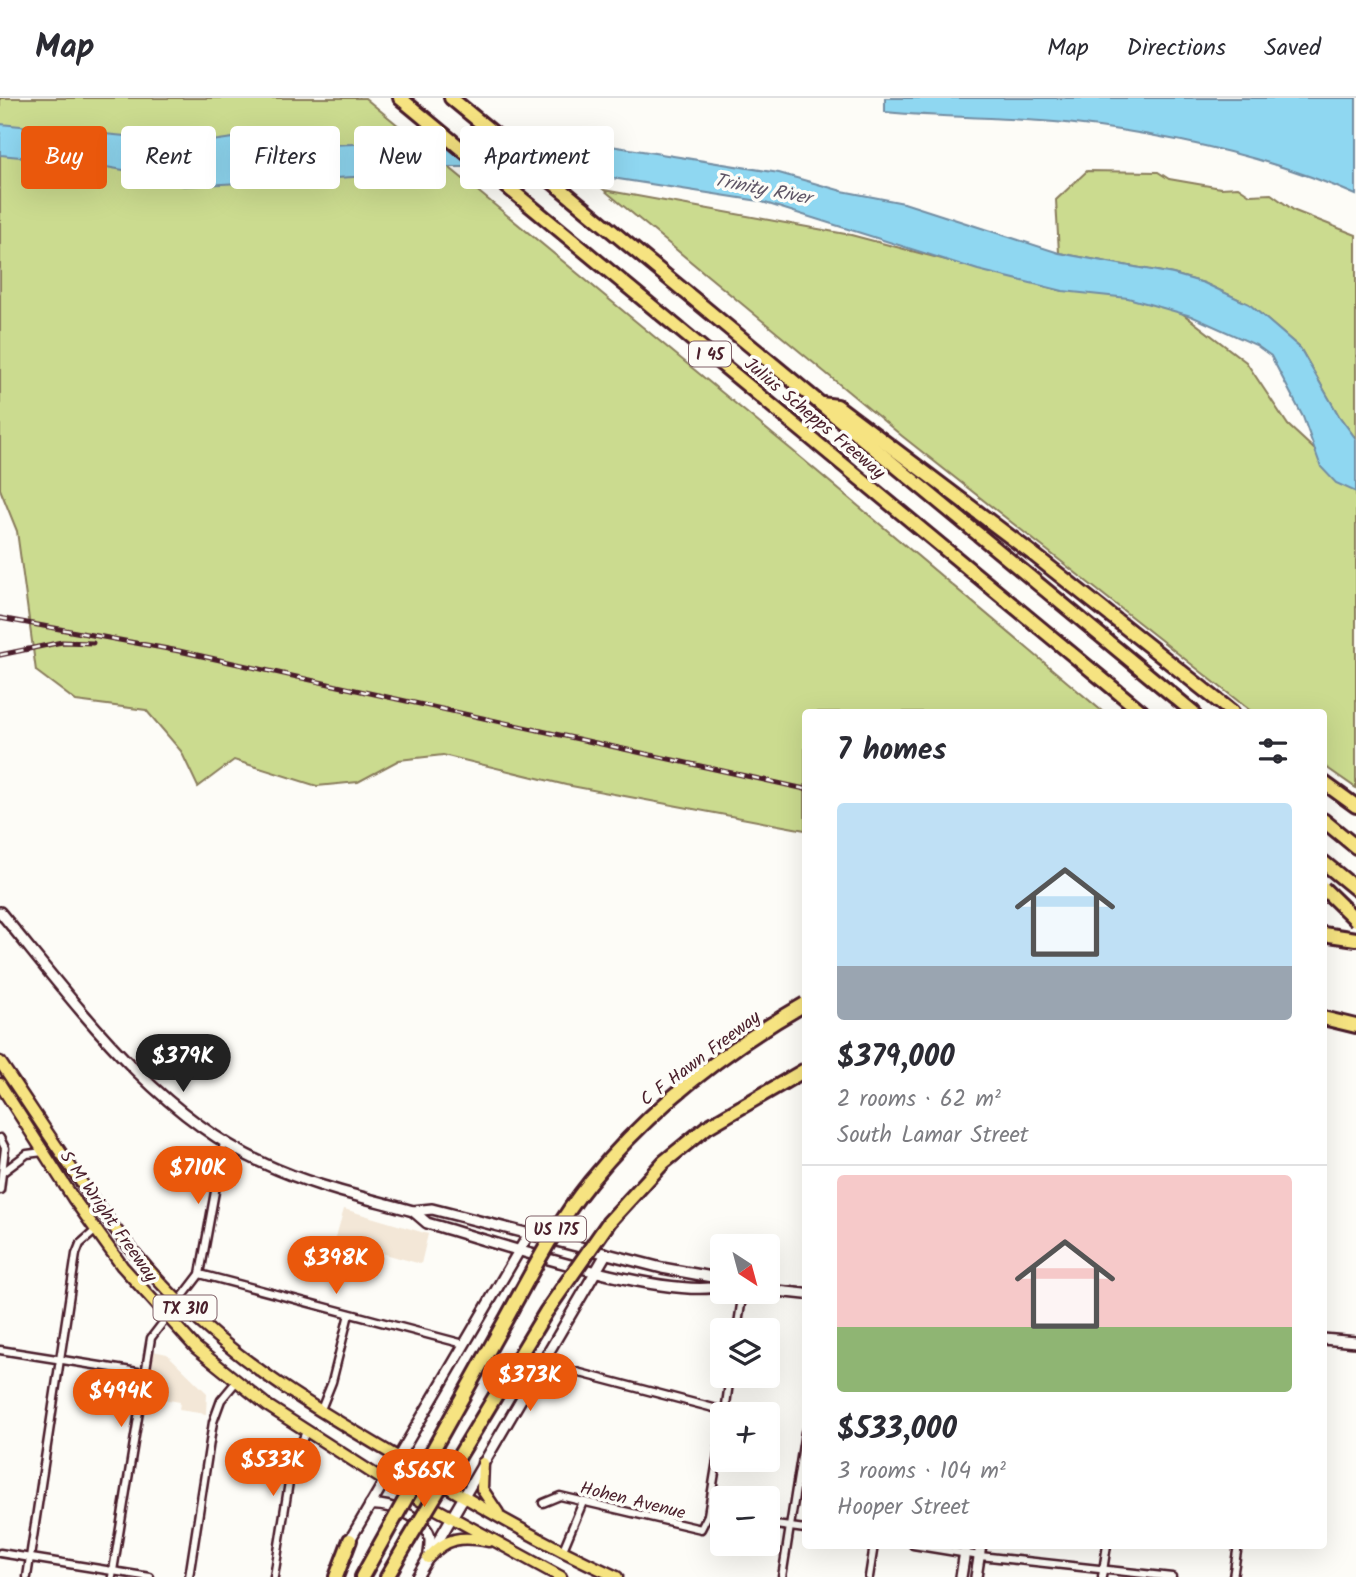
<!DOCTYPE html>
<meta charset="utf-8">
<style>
:root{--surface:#fff;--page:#f2f2f3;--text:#2b2b33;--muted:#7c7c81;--line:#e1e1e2;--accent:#ea580c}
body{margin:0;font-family:Kalam,sans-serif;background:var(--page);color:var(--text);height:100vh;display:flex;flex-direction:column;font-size:26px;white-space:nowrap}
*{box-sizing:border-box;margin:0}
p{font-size:23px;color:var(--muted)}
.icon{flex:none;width:38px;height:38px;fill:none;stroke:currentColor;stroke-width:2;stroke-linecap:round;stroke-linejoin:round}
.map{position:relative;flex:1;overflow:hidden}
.details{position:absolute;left:802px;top:611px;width:525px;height:840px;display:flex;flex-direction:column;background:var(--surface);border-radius:7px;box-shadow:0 7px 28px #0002}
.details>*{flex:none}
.top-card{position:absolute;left:21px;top:28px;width:665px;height:63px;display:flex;gap:14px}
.needle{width:46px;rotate:144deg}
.fabs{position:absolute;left:710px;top:1136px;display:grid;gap:14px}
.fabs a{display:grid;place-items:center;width:70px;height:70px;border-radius:7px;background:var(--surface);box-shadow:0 7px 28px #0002;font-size:35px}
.price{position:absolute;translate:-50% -60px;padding:0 16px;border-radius:24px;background:var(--accent);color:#fff;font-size:23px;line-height:46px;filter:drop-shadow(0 2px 4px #0008)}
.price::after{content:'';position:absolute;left:50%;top:42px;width:21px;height:16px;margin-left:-10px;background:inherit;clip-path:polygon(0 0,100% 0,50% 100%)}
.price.selected{background:#222;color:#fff}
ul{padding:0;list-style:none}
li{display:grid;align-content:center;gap:14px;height:371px;padding:0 35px}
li+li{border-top:2px solid var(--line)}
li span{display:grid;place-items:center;height:217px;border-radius:7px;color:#555}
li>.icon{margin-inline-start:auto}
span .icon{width:126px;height:126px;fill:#fffc;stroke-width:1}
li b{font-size:30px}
h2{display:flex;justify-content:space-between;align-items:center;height:84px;padding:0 35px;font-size:30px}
.chip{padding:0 24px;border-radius:7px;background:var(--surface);box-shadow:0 7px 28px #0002;font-size:24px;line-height:63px}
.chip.selected{background:var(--accent);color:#fff}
header{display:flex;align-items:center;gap:42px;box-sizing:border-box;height:98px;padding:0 35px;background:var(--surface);border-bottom:2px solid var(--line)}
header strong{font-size:33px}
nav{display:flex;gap:38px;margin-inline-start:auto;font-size:24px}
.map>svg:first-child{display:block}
.built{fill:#f3e7d7}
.green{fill:#cbdb8f;stroke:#8a7d5d;stroke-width:2}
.water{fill:#8fd7f1;stroke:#738da2;stroke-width:2}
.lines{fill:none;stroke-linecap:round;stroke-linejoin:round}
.street-casing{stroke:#4a1f2b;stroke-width:11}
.secondary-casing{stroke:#4a1f2b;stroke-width:14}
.primary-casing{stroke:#4a1f2b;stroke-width:15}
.highway-casing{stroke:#4a1f2b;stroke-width:18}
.street{stroke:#fdfcf7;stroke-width:6}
.secondary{stroke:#fdfcf7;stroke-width:9}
.primary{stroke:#f6e381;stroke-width:10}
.highway{stroke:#f6e381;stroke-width:12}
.rail-casing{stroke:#4a1f2b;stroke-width:5}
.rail{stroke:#fdfcf7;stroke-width:2.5;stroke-dasharray:8;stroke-linecap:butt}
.highway-bridge-casing{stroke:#4a1f2b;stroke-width:18;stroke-linecap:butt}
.highway-bridge{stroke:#f6e381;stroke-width:12}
.labels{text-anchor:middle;stroke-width:7;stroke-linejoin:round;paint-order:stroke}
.shield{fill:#fdfcf7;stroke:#806168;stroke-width:2}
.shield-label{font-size:16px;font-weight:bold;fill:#4a1f2b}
.street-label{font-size:18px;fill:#4a1f2b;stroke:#fdfcf7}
.water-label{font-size:19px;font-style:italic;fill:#5f5666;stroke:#fdfcf7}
</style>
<header>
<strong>Map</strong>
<nav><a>Map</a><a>Directions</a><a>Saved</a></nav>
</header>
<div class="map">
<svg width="1356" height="1479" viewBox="0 0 1356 1479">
<rect width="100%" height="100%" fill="#fdfcf7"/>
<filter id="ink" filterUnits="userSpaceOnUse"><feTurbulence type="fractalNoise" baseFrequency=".0143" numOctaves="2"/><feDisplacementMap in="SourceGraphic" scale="14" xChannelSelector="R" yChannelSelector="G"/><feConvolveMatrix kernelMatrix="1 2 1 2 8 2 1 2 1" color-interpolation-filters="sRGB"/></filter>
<g filter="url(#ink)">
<g class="built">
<polygon points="344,1111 428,1136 421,1166 335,1142"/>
<polygon points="153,1253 167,1256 207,1295 206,1316 179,1312 180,1304 146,1298"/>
</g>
<g class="green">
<polygon points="0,0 365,0 793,353 1103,614 805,614 805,732 566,687 443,657 399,662 358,684 317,688 234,662 198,689 181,653 146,612 76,603 36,573 17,433 0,391"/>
<polygon points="1087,73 1158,74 1169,81 1221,90 1238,89 1250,97 1271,96 1295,113 1356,137 1356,341 1339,318 1300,250 1249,206 1204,185 1173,176 1059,155 1056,102"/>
<polygon points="604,92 851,137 1063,193 1110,184 1170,206 1246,264 1288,327 1356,390 1356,690 1323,667 1323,614 1252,614 902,338"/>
</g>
<g class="water">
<path d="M885,0H1356V97C1266,57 1164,36 1066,25C1006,19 945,20 885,14Z"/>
<path d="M0,26L198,45L275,34L325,47L474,42L611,48L779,75L842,93L904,105L1059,155L1173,176L1204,185L1249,206L1300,250L1339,318L1356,341V394L1336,385L1321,369L1303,319L1271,258L1256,247L1191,218L1128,200L1063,193L978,172L759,103L593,77L589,69H426L372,78L184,88C124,67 63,63 0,57Z"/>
</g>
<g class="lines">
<g class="street-casing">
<g id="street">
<polyline points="0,1040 5,1050 0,1092"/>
<polyline points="3,1074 27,1056 43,1054"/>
<polyline points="200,1176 464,1246"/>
<polyline points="737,1232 743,1194"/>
<polyline points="0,1252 144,1275"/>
<polyline points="542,1265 725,1313"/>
<polyline points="320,1314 332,1284 349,1216"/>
<polyline points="725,1314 730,1278"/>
<polyline points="543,1405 560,1398 701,1431 708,1417 723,1326"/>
<polyline points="708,1417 723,1419"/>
<polyline points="768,1426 805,1431"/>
<polyline points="913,1447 980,1458 1172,1479"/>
<polyline points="562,1454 583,1404"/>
<polyline points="0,1455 150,1479"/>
<polyline points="27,1479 76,1156 80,1146 96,1132"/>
<polyline points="112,1479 151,1240 200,1176 224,1044"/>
<polyline points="189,1479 213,1324 221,1302 236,1284"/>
<polyline points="274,1479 292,1365 306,1334"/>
<polyline points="782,1479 805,1334"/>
<polyline points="869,1479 874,1447"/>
<polyline points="1102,1479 1107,1447"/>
<polyline points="1233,1479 1238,1447"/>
</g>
</g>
<g class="secondary-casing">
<g id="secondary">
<path d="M0,814C76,906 153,1015 265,1066C312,1088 363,1099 413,1113"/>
<path d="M723,1188L712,1179L662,1170L432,1111L413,1113L427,1125C492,1143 663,1203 723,1188"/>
<polyline points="768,1192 805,1196"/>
<polyline points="1323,1241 1356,1244"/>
<path d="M370,1407C387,1405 418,1417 427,1432C432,1439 430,1448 429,1455"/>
<polyline points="347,1447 530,1134"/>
<polyline points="417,1479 606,1156"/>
<polyline points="961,1479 966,1447"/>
<polyline points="976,1479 981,1447"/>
</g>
</g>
<g class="primary-casing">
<g id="primary">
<path d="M0,964C56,1046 109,1135 180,1205C245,1270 321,1314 399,1360C470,1403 541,1445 617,1479"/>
<polyline points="0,986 73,1100 122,1168 196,1250 268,1308 385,1383 561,1479"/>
<polyline points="483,1365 482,1391 498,1415"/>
<path d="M428,1460C447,1439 461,1438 489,1443"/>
</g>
</g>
<g class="highway-casing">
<g id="highway">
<polyline points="400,0 1142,614"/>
<polyline points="451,0 1193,614"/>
<polyline points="821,306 837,308 1033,456 1232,614"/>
<polyline points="1323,684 1356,708"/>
<polyline points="1323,722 1356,749"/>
<polyline points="1323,764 1356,791"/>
<polyline points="1323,836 1356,841"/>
<polyline points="1323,920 1356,928"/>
<polyline points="336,1479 350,1442"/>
<polyline points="362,1479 391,1427"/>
<polyline points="387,1479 408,1443"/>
</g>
</g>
<use href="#street" class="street"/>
<use href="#secondary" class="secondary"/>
<use href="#primary" class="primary"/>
<use href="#highway" class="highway"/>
<g class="rail-casing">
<g id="rail">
<polyline points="0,520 179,553 805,691"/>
<polyline points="0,557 62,544 93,545"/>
<polyline points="1323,803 1356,810"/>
</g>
</g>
<use href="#rail" class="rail"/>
<g class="highway-bridge-casing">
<g id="highway-bridge">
<polyline points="1323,790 1356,822"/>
<path d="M391,1427C429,1359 467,1291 505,1223C531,1176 556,1126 590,1084C649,1011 725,952 805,906"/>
<polyline points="408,1443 546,1214 609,1124 664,1064 707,1029 805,972"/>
</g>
</g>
<use href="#highway-bridge" class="highway-bridge"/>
</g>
</g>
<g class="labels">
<g class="shield">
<rect x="689" y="243.5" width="42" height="25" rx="5"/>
<rect x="526" y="1118.5" width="60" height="25" rx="5"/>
<rect x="153.5" y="1197.5" width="63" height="25" rx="5"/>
</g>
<g class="shield-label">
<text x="710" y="262">I 45</text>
<text x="556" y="1137">US 175</text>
<text x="185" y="1216">TX 310</text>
</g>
<g class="street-label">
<text transform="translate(815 320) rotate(40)" y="6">Julius Schepps Freeway</text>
<text transform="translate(700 960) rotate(-37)" y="6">C F Hawn Freeway</text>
<text transform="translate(109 1118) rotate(55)" y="6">S M Wright Freeway</text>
<text transform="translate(633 1402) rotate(14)" y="6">Hohen Avenue</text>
</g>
<g class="water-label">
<text transform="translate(763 90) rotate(11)" y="7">Trinity River</text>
</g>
</g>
</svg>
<div class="fabs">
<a><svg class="needle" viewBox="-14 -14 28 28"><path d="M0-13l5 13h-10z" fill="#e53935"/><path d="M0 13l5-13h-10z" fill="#7c7c81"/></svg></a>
<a><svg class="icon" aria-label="layers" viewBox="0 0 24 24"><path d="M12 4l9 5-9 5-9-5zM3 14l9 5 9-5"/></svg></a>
<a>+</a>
<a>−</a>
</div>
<b class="price selected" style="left:183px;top:996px">$379K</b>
<b class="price" style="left:198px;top:1108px">$710K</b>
<b class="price" style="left:336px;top:1198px">$398K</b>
<b class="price" style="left:530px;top:1315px">$373K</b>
<b class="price" style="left:121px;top:1331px">$494K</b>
<b class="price" style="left:273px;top:1400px">$533K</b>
<b class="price" style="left:424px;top:1411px">$565K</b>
<div class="top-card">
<a class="chip selected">Buy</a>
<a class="chip">Rent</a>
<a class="chip">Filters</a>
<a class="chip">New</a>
<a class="chip">Apartment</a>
</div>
<section class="details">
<h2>7 homes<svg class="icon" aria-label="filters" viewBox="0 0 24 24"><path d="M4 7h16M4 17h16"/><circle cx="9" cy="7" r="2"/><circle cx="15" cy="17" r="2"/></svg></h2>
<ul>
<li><span style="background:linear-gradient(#bfe0f5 75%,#9aa5b1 0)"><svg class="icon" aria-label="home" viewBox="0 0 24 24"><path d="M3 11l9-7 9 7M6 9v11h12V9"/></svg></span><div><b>$379,000</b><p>2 rooms · 62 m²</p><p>South Lamar Street</p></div></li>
<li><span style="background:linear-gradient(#f6c9c9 70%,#8fb573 0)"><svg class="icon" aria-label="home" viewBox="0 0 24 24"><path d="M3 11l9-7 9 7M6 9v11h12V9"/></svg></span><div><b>$533,000</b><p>3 rooms · 104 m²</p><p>Hooper Street</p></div></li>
</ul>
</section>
</div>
